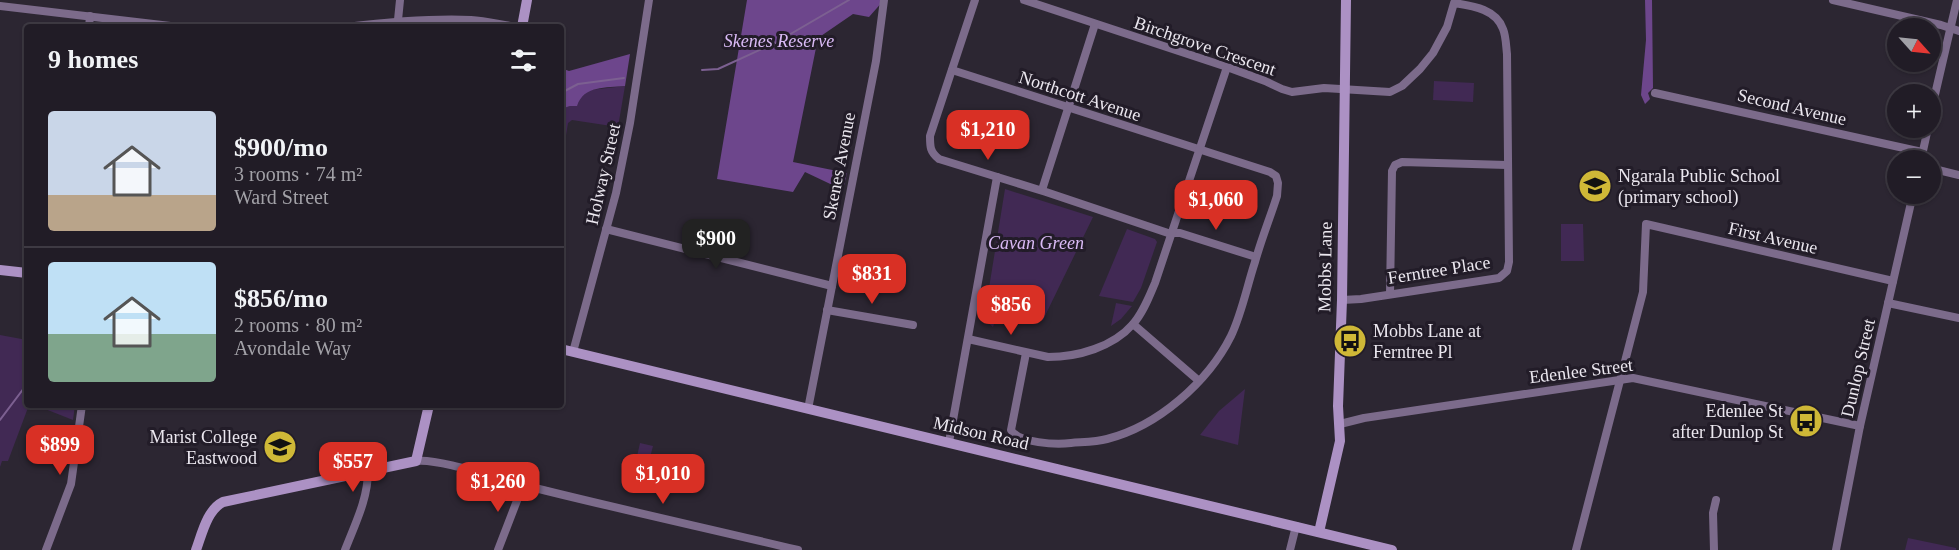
<!DOCTYPE html>
<meta charset="utf-8">
<style>
:root{--surface:#211c26;--page:#29252e;--text:#f1f3f6;--muted:#a2a1a7;--line:#3e3a43;--accent:#d93025}
body{margin:0;font-family:"Times New Roman",serif;background:var(--page);color:var(--text);height:100vh;display:flex;flex-direction:column;font-size:22px;white-space:nowrap}
*{box-sizing:border-box;margin:0}
p{font-size:20px;color:var(--muted)}
.icon{flex:none;width:33px;height:33px;fill:none;stroke:currentColor;stroke-width:2;stroke-linecap:round;stroke-linejoin:round}
.map{position:relative;flex:1;overflow:hidden}
.sheet{position:absolute;left:24px;top:24px;width:540px;height:384px;display:flex;flex-direction:column;background:var(--surface);border-radius:6px;box-shadow:0 2px 4px #0004,0 0 0 2px var(--line)}
.sheet>*{flex:none}
.needle{width:39px;rotate:117deg}
.controls{position:absolute;left:1887px;top:18px;display:grid;gap:12px}
.controls a{display:grid;place-items:center;width:54px;height:54px;border-radius:50%;background:var(--surface);box-shadow:0 2px 4px #0004,0 0 0 2px var(--line);font-size:30px}
.price{position:absolute;translate:-50% -51px;padding:0 14px;border-radius:12px;background:var(--accent);color:#fff;font-size:20px;line-height:39px;filter:drop-shadow(0 2px 3px #0008)}
.price::after{content:'';position:absolute;left:50%;top:36px;width:18px;height:14px;margin-left:-9px;background:inherit;clip-path:polygon(0 0,100% 0,50% 100%)}
.price.on{background:#222;color:#fff}
ul{padding:0;list-style:none}
li{display:flex;align-items:center;gap:18px;height:150px;padding:0 24px}
li+li{border-top:2px solid var(--line)}
li span{display:grid;place-items:center;flex:none;width:168px;height:120px;border-radius:6px;color:#555}
li>.icon{margin-inline-start:auto}
span .icon{width:72px;height:72px;fill:#fffc;stroke-width:1}
li b{font-size:26px}
h2{display:flex;justify-content:space-between;align-items:center;height:72px;padding:0 24px;font-size:26px}
.map>svg:first-child{display:block}
.green{fill:#412954}
.forest{fill:#6d468c}
.lines{fill:none;stroke-linecap:round;stroke-linejoin:round}
.stream{stroke:#7c6091;stroke-width:2}
.street{stroke:#7c6b8b;stroke-width:8}
.secondary{stroke:#ac91c4;stroke-width:10}
.labels{text-anchor:middle;stroke-width:6;stroke-linejoin:round;paint-order:stroke}
.park-label{font-size:18px;font-style:italic;fill:#d9baf5;stroke:#221c28}
.street-label{font-size:18px;fill:#ebe7ef;stroke:#221c28}
.poi-label{font-size:18px;fill:#ebe7ef;stroke:#221c28;text-anchor:start}
</style>
<div class="map">
<svg width="1959" height="550" viewBox="0 0 1959 550">
<rect width="100%" height="100%" fill="#2c2632"/>
<g class="green">
<polygon points="1434,81 1474,83 1473,102 1433,100"/>
<polygon points="625,86 618,127 572,120 568,123 563,154 561,154 561,109 570,106 590,90"/>
<polygon points="1005,189 1093,217 1043,320 1002,303 993,327 984,319"/>
<polygon points="1561,224 1583,224 1584,261 1561,261"/>
<polygon points="1127,229 1155,239 1157,242 1141,288 1133,302 1099,296"/>
<polygon points="1116,303 1132,306 1121,319 1111,326"/>
<polygon points="0,335 27,340 27,405 29,405 8,461 2,461 0,467"/>
<polygon points="1245,389 1238,445 1200,435 1219,411"/>
<polygon points="35,405 75,405 73,420"/>
<polygon points="640,443 653,446 646,473 634,470"/>
<polygon points="1908,538 1956,548 1956,550 1905,550"/>
</g>
<g class="forest">
<polygon points="747,0 884,0 869,17 853,14 818,38 793,162 847,173 843,190 805,172 793,192 717,179"/>
<polygon points="1645,0 1652,0 1653,88 1648,93 1650,99 1645,104 1641,95 1646,40"/>
<path d="M630,54L625,86C606,88 584,85 577,106H570L561,109V68L569,71Z"/>
</g>
<g class="lines">
<g class="stream">
<polyline points="702,70 718,69 775,43 849,0"/>
<polyline points="561,93 578,84 624,78"/>
<polyline points="0,420 27,384"/>
</g>
<g class="street">
<path d="M975,0L930,136C930,147 930,152 939,159L1046,192L1168,233H1180L1256,257"/>
<path d="M1024,0L1227,67L1265,81L1282,89L1292,92L1324,88L1390,92L1402,86L1420,69L1433,53L1447,27L1454,3C1473,6 1496,9 1503,29C1506,36 1506,46 1507,54L1509,262L1507,271L1499,278L1361,299L1342,300"/>
<polyline points="1833,0 1941,25 1959,31"/>
<polyline points="0,6 179,27"/>
<polyline points="398,20 400,0"/>
<polyline points="89,27 90,16"/>
<path d="M346,27C388,22 429,18 471,20C487,21 502,25 518,27"/>
<path d="M952,70L1270,172L1276,176L1278,183L1277,196C1270,218 1261,240 1255,262C1247,286 1242,313 1231,336C1208,382 1158,426 1107,439C1096,442 1083,442 1071,443C1056,445 1019,443 1011,430L1026,353"/>
<polyline points="1655,93 1922,152"/>
<polyline points="1930,116 1957,0"/>
<polyline points="1921,160 1928,128"/>
<polyline points="1930,168 1959,175"/>
<polyline points="1042,190 1095,24"/>
<polyline points="606,229 832,286"/>
<polyline points="1390,294 1392,171 1395,165 1402,162 1507,165"/>
<polyline points="1888,303 1959,318"/>
<polyline points="827,310 913,325"/>
<polyline points="1133,324 1199,381"/>
<path d="M968,339L1048,357C1078,357 1113,347 1133,324C1143,313 1149,297 1155,283L1227,67"/>
<polyline points="573,352 616,193 630,123 649,0"/>
<polyline points="808,409 876,61 884,0"/>
<polyline points="1340,424 1364,418 1633,378 1860,426"/>
<polyline points="949,442 997,177"/>
<path d="M416,461C439,458 498,479 523,485C614,508 706,528 798,550"/>
<polyline points="46,550 71,484 82,405"/>
<path d="M345,550C355,524 368,499 368,471"/>
<polyline points="498,550 523,485"/>
<polyline points="1290,550 1296,526"/>
<polyline points="1576,550 1643,292 1646,224 1893,281"/>
<polyline points="1714,550 1713,513 1716,500"/>
<polyline points="1836,550 1860,426 1913,194"/>
</g>
<g class="secondary">
<polyline points="522,27 527,0"/>
<polyline points="0,270 27,273"/>
<polyline points="561,349 1392,550"/>
<polyline points="1319,532 1340,441 1338,406 1342,300 1346,0"/>
<path d="M196,550C202,534 207,510 223,502L416,461L429,405"/>
</g>
</g>
<defs>
<g id="school-disc" transform="scale(1.725)"><circle r="9.5" fill="#cfb837" stroke="#221c28"/><path d="M0-5L7-2L0 1L-7-2ZM-4 1L0 2.5L4 1V4Q0 6-4 4Z" fill="#111"/></g>
<g id="bus-disc" transform="scale(1.725)"><circle r="9.5" fill="#cfb837" stroke="#221c28"/><path d="M-5-6H5V4H4V6H2V4H-2V6H-4V4H-5ZM-3.5-4V0h7V-4ZM-3.5 1.2v1.5H-2V1.2ZM2 1.2v1.5H3.5V1.2Z" fill="#111"/></g>
</defs>
<g fill-rule="evenodd">
<use href="#school-disc" x="1595" y="186"/>
<use href="#bus-disc" x="1350" y="341"/>
<use href="#bus-disc" x="1806" y="421"/>
<use href="#school-disc" x="280" y="447"/>
</g>
<g class="labels">
<g class="park-label">
<text x="779" y="47">Skenes Reserve</text>
<text x="1036" y="249">Cavan Green</text>
</g>
<g class="street-label">
<text transform="translate(1205 46) rotate(19)" y="6">Birchgrove Crescent</text>
<text transform="translate(1080 96) rotate(18)" y="6">Northcott Avenue</text>
<text transform="translate(1792 107) rotate(13)" y="6">Second Avenue</text>
<text transform="translate(839 166) rotate(-79)" y="6">Skenes Avenue</text>
<text transform="translate(603 174) rotate(-77)" y="6">Holway Street</text>
<text transform="translate(1773 238) rotate(13)" y="6">First Avenue</text>
<text transform="translate(1325 267) rotate(-89)" y="6">Mobbs Lane</text>
<text transform="translate(1439 270) rotate(-9)" y="6">Ferntree Place</text>
<text transform="translate(1858 368) rotate(-77)" y="6">Dunlop Street</text>
<text transform="translate(1581 371) rotate(-7)" y="6">Edenlee Street</text>
<text transform="translate(981 433) rotate(13)" y="6">Midson Road</text>
</g>
<g class="poi-label">
<text x="1618" y="182">Ngarala Public School<tspan x="1618" dy="21">(primary school)</tspan></text>
<text x="1373" y="337">Mobbs Lane at<tspan x="1373" dy="21">Ferntree Pl</tspan></text>
<text x="1783" y="417" text-anchor="end">Edenlee St<tspan x="1783" dy="21">after Dunlop St</tspan></text>
<text x="257" y="443" text-anchor="end">Marist College<tspan x="257" dy="21">Eastwood</tspan></text>
</g>
</g>
</svg>
<div class="controls">
<a><svg class="needle" viewBox="-14 -14 28 28"><path d="M0-13l5 13h-10z" fill="#e53935"/><path d="M0 13l5-13h-10z" fill="#a2a1a7"/></svg></a>
<a>+</a>
<a>−</a>
</div>
<b class="price" style="left:988px;top:161px">$1,210</b>
<b class="price" style="left:1216px;top:231px">$1,060</b>
<b class="price on" style="left:716px;top:270px">$900</b>
<b class="price" style="left:872px;top:305px">$831</b>
<b class="price" style="left:1011px;top:336px">$856</b>
<b class="price" style="left:60px;top:476px">$899</b>
<b class="price" style="left:353px;top:493px">$557</b>
<b class="price" style="left:663px;top:505px">$1,010</b>
<b class="price" style="left:498px;top:513px">$1,260</b>
<section class="sheet">
<h2>9 homes<svg class="icon" aria-label="filters" viewBox="0 0 24 24"><path d="M4 7h16M4 17h16"/><circle cx="9" cy="7" r="2"/><circle cx="15" cy="17" r="2"/></svg></h2>
<ul>
<li><span style="background:linear-gradient(#c9d6e8 70%,#b9a48a 0)"><svg class="icon" aria-label="home" viewBox="0 0 24 24"><path d="M3 11l9-7 9 7M6 9v11h12V9"/></svg></span><div><b>$900/mo</b><p>3 rooms · 74 m²</p><p>Ward Street</p></div></li>
<li><span style="background:linear-gradient(#bfe0f5 60%,#7fa58c 0)"><svg class="icon" aria-label="home" viewBox="0 0 24 24"><path d="M3 11l9-7 9 7M6 9v11h12V9"/></svg></span><div><b>$856/mo</b><p>2 rooms · 80 m²</p><p>Avondale Way</p></div></li>
</ul>
</section>
</div>
